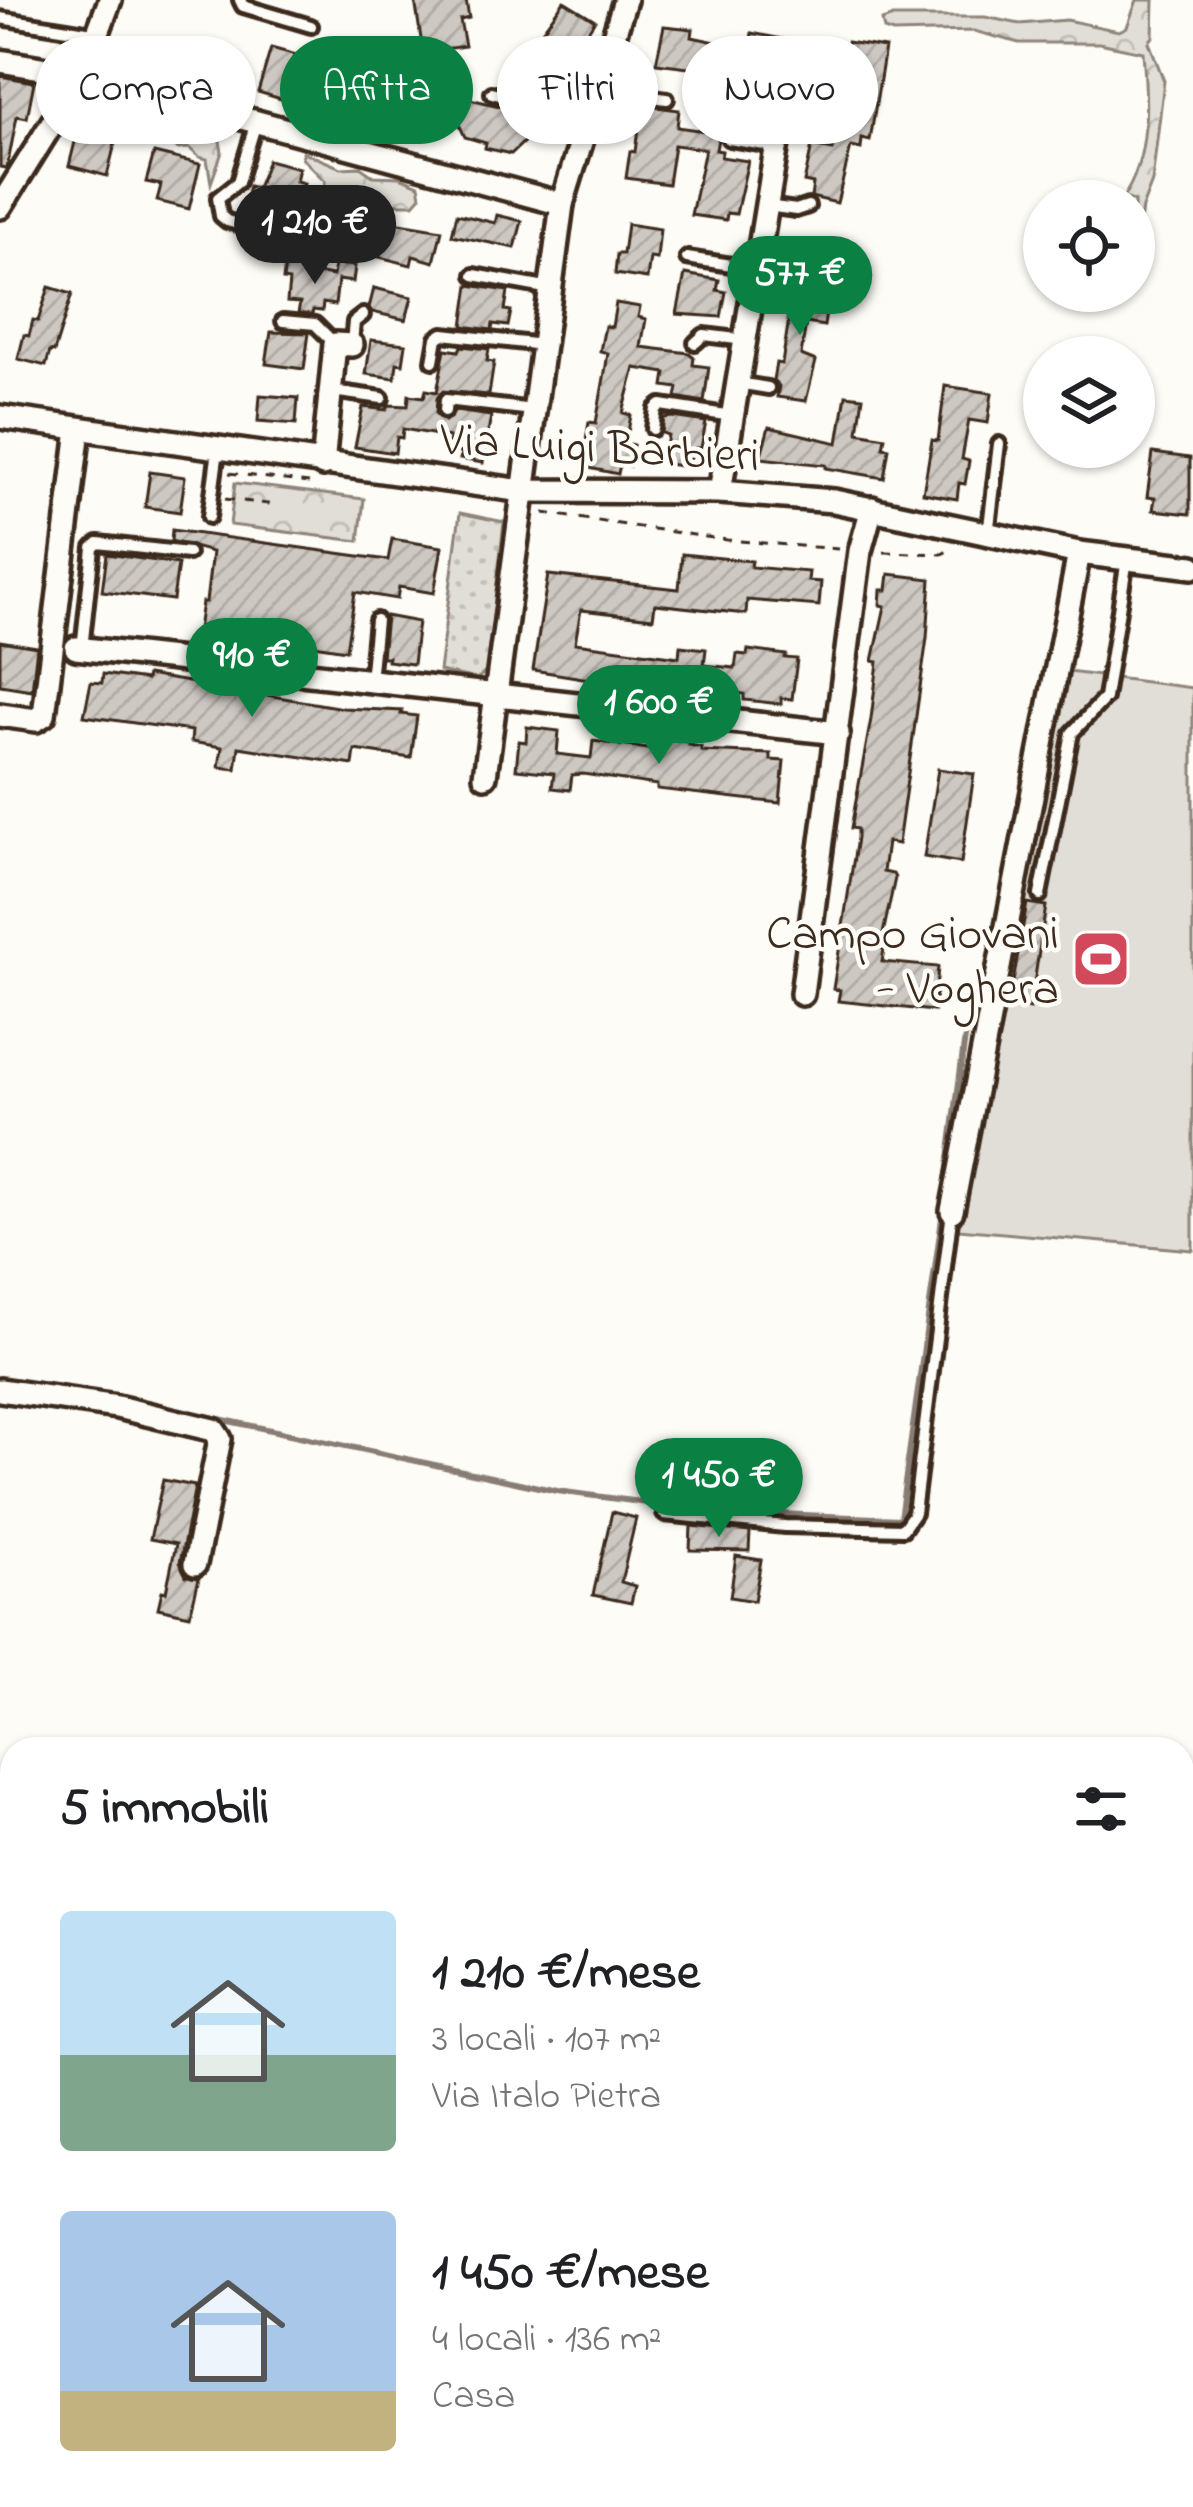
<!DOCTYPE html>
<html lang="it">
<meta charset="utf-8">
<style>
:root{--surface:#fff;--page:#f2f2f2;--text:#202124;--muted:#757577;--accent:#0b8043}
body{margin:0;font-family:"Indie Flower",sans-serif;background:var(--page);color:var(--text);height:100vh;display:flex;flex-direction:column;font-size:45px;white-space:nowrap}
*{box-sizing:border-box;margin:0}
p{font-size:39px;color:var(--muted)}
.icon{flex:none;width:66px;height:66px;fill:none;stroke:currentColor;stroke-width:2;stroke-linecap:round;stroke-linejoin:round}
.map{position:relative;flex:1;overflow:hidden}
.sheet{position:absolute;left:0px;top:1737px;width:1194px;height:771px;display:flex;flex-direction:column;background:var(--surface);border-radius:36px 36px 0 0;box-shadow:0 3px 9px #0004}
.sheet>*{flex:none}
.guide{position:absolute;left:36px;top:36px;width:1122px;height:108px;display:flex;gap:24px}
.tools{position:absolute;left:1023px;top:180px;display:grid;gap:24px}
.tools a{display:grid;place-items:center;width:132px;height:132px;border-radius:50%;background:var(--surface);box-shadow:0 3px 9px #0004;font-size:60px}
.price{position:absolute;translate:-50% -102px;padding:0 27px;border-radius:42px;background:var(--accent);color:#fff;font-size:39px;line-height:78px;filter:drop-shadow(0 3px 6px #0008)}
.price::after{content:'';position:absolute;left:50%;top:72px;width:36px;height:27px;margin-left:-18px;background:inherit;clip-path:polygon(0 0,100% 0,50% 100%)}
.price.selected{background:#222;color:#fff}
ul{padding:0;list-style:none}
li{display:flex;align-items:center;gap:36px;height:300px;padding:0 60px}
li span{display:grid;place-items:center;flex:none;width:336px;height:240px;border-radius:12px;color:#555}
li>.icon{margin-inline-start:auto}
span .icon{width:144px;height:144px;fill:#fffc;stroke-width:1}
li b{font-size:51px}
h2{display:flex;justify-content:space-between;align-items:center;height:144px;padding:0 60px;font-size:51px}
.chip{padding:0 42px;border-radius:54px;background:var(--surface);box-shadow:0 3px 9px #0004;font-size:42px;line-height:108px}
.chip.selected{background:var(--accent);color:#fff}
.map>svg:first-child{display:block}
.grass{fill:url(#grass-dots);stroke:#8e847a;stroke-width:3}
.forest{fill:url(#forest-crowns);stroke:#8e847a;stroke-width:3}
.garden{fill:#e1ded7;stroke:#8e847a;stroke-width:3}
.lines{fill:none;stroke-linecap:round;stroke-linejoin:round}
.stream{stroke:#887d74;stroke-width:6}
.building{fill:url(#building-hatch);stroke:#3b2a1e;stroke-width:3}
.lane-casing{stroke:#3b2a1e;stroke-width:20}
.street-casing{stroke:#3b2a1e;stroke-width:30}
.path{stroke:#3b2a1e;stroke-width:3;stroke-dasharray:9 9;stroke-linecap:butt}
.lane{stroke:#fdfcf7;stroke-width:10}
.street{stroke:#fdfcf7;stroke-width:21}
.labels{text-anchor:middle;stroke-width:9;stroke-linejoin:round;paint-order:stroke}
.street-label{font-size:48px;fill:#3b2a1e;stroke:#fdfcf7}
.poi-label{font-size:48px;fill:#3b2a1e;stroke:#fdfcf7;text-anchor:end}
</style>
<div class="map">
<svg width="1193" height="2507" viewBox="0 0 1193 2507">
<defs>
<pattern id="grass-dots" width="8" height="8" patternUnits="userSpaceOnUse" patternTransform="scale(3)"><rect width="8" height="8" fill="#e1ded7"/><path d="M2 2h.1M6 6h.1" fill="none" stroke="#c2bfb8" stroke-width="1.8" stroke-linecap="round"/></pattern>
<pattern id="forest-crowns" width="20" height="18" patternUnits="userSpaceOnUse" patternTransform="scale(3)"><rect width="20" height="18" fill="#e1ded7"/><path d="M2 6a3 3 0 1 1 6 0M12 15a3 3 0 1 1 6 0" fill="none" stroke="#c2bfb8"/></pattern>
<pattern id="building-hatch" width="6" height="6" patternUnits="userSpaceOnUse" patternTransform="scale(3)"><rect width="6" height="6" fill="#cdc8c2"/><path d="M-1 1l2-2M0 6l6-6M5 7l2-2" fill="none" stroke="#b1aca6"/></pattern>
</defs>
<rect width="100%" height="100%" fill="#fdfcf7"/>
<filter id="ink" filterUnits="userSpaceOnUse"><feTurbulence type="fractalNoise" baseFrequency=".00833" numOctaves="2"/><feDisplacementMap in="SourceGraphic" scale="24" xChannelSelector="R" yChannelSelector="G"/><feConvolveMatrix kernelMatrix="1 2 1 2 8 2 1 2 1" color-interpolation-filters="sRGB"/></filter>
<g filter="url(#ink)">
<polygon class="grass" points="460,513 504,522 487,671 477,679 439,671"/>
<g class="forest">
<path d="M1137,0H1154L1153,37L1149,42L1164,81L1152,182L1142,208L1134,263V201L1122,199C1151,158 1147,99 1143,52L1099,43H1019L974,31L893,33L884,30L882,21L893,17H985L1020,24L1066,20L1119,31L1127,27Z"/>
<polygon points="175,119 183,119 197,132 219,136 222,152 211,183 207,159 199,157 189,148 179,149 168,145 168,127 174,125"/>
<path d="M303,152L341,168L360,167L373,176L400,177L419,185L421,196L414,204H380L370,200L353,214L356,238L348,244C334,230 337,213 324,199L325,181L302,158Z"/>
<polygon points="235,483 364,499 359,541 230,525"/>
</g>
<polygon class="garden" points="1061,671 1193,688 1193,1250 958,1229"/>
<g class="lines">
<g class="stream">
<polyline points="944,1198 966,1029"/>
<polyline points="0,1379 30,1384"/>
<polyline points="149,1404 557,1491 708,1511 900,1519 943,1211"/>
<polyline points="0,1794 12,1797"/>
<polyline points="393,2507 394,2496"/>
</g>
</g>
<g class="building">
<polygon points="415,0 466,0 469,18 460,20 465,46 423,52"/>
<polygon points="564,1 595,20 560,74 552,69 546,78 520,61"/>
<polygon points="664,26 693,29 692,37 749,49 752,33 792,41 783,85 729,74 728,82 712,79 713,70 656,63"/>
<polygon points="847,42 885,48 870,141 862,139 861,149 851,147 837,203 811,197 813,184 804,182 812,146 833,150 845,75 838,74"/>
<polygon points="271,48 304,57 291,102 258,92"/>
<polygon points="345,65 440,91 428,131 415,128 414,134 398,129 407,98 375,89 369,113 327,103 332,86 339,88"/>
<polygon points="0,76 34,82 27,118 17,116 7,168 0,167"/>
<polygon points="445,93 520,111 519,130 528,138 511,154 485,148 486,143 465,137"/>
<polygon points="641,105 679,110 677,127 719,133 716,150 722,151 721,157 748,161 736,214 727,213 726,220 691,215 705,149 674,145 668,184 626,178 630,151 635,152"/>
<polygon points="81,118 119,127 107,176 69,166"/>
<polygon points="154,153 200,164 189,209 157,201 161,185 146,182"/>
<polygon points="268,160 299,168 296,181 304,183 295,217 280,214 276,229 271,223 249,217 251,210 244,208 249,186 257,188"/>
<polygon points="457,214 495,223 497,215 522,221 515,248 452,235"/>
<polygon points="376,219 442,230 434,262 413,256 411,265 363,253"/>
<polygon points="627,224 660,229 657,259 650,258 647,279 615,274 617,254 623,254"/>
<polygon points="285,264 301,267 301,271 333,276 335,264 355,266 353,282 338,280 335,305 323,303 322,311 313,310 312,314 298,313 300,303 287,302 289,281 283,280"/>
<polygon points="685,274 719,280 717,290 726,292 721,317 677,314"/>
<polygon points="805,281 830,286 824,326 806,323 801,355 816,361 806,401 777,397 779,386 773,380 776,363 782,364 788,325 788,310 784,309 788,282 805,285"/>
<polygon points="469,285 508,291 505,310 511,311 508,326 493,324 492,330 463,326"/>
<polygon points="49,287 72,294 54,352 50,351 46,366 18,359 24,335 29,336 33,320 38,321"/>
<polygon points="374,288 412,297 406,320 372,312 369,308"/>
<polygon points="616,303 640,307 638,317 646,319 641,347 689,353 694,357 693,365 709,367 704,402 676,397 678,388 664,386 666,373 635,368 623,413 631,415 626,443 633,445 629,466 620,464 618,474 589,468 592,449 585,447 589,422 596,423 605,372 608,353 600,351 605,326 612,327"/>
<polygon points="271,332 309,333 304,369 266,364"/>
<polygon points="371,340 406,344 403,364 397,363 395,378 366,374"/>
<polygon points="461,346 489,349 487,361 494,362 489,395 443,391 437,398 436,414 445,421 455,411 491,416 483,463 460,459 461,453 447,450 449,437 403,429 402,438 397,437 395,453 355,447 363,407 386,410 389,405 408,406 409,395 424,397 426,390 437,392 445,349 459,351"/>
<polygon points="945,386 992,393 988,423 969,420 962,459 969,461 965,484 959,483 957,499 923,493 932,440 938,441"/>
<polygon points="260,395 298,398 296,424 258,421"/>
<polygon points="846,395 863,397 858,432 885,437 883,447 889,448 884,478 826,468 826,465 760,458 769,427 838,443"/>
<polygon points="673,417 706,422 701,448 695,448 686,467 663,463 668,435 662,433 664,418"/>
<polygon points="1153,453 1190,458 1190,514 1153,510 1155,498 1147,497"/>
<polygon points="150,472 185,477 180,512 145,507"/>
<polygon points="172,530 388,560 392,539 442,547 434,593 399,587 397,599 355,592 346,650 281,640 280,646 197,637 202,602 206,602 212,552 171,541"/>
<polygon points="107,554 178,564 173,600 102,591"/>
<polygon points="682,554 752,561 751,567 809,572 808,581 821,582 819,606 747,600 746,614 655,604 653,618 581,610 575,643 679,657 680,646 706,649 704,665 735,668 737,654 747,655 748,650 786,655 785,658 797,659 792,699 781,698 781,704 744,700 744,694 707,689 706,695 680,692 681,686 646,682 645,688 533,670 548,575 679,589"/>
<polygon points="889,574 931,579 927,638 898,844 887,842 883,872 893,874 895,878 880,948 884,949 882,962 938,967 934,1011 838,1001 840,990 833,989 857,838 857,829 851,828 871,719 878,662 873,661 885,606 880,605 881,590 887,590"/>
<polygon points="386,616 418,622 413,664 387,661 388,657 382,657"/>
<polygon points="0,641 37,647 32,690 0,685"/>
<polygon points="103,674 146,680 147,675 343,708 402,711 401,714 417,716 411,758 355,750 353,765 239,747 236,769 219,767 222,747 191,742 192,731 84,716 91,682 102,683"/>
<polygon points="527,727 559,731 557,754 591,758 593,741 662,751 663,739 689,742 689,745 701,747 701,751 771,754 771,760 784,761 780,803 657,789 657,785 583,774 572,775 570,790 552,788 554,773 516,769 519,741 526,742"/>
<polygon points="938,769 974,774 961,863 924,857"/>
<polygon points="1027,903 1046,906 1030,1009 1009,1005"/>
<polygon points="163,1480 195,1486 180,1562 186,1576 199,1578 190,1615 158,1608 162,1591 166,1592 176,1544 150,1539"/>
<polygon points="612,1512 636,1518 621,1582 635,1586 631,1603 593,1595"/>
<polygon points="691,1526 750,1532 749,1551 690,1550"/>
<polygon points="736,1556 761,1560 754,1601 730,1597"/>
</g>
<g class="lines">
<g class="lane-casing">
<g id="lane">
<polyline points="240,0 243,6 311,26"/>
<polyline points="0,18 99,34"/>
<polyline points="600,90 667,99"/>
<polyline points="492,93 587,119"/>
<path d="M781,119C817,103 817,91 824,56"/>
<polyline points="256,122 238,182 218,198 221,216 227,221 267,232"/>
<polyline points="729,139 777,147"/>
<polyline points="767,206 796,210 808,206"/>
<polyline points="687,258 757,269"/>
<polyline points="758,263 831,276"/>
<polyline points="474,275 551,289"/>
<polyline points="283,321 315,324 335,344"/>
<polyline points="352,343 354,322 363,315"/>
<polyline points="695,343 704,335 745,340"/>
<polyline points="433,361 437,338 443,334 543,345"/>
<polyline points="738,383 768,388"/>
<polyline points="332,391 382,398"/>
<polyline points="445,411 446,400 533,410"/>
<polyline points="653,429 656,409 661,405 732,416"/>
<polyline points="209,517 218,450"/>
<polyline points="988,535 999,444"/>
<polyline points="82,649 93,548 98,543 188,553"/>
<polyline points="370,681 376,620"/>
<polyline points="1040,895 1072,733 1105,698 1127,559"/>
<polyline points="664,1514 785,1526 903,1529 914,1513 952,1211"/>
</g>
</g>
<g class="street-casing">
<g id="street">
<polyline points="0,61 82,75 562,204"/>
<polyline points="0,207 82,75 110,0"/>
<polyline points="0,417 523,491 720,492 834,501 1079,553 1193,567"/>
<polyline points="323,465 335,344 352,345"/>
<polyline points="720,492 781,119 777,110 724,102"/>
<polyline points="76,648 838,733"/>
<polyline points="0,715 36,720 44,715 79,429"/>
<polyline points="485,776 562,204 625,0"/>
<polyline points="802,994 860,551 872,508"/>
<polyline points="952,1211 1079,553"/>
<polyline points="0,1390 117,1407 214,1430 220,1439 195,1564"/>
</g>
</g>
<g class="path">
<polyline points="229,473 309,483"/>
<polyline points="225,499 277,505"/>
<polyline points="544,513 727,540 838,549"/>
<polyline points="884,552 942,554 951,549"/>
</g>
<use href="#lane" class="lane"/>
<use href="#street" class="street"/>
</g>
</g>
<defs>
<g id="stadium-square" transform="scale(3)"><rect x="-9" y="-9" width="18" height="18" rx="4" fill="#d1495b" stroke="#fdfcf7"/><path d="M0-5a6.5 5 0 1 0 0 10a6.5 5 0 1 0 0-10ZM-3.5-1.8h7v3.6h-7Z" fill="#fff"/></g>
</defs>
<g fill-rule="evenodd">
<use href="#stadium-square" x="1101" y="959"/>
</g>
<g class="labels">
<g class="street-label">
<text transform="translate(600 445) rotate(3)" y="17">Via Luigi Barbieri</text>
</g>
<g class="poi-label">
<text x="1059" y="948">Campo Giovani<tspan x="1059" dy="55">- Voghera</tspan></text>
</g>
</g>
</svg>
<div class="tools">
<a><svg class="icon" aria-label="locate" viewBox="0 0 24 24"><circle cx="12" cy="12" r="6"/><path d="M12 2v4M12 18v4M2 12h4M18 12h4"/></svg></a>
<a><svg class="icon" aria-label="layers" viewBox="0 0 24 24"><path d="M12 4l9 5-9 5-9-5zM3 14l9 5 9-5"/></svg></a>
</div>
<b class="price selected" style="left:315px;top:287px">1 210 €</b>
<b class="price" style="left:800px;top:338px">577 €</b>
<b class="price" style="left:252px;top:720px">910 €</b>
<b class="price" style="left:659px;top:767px">1 600 €</b>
<b class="price" style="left:719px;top:1540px">1 450 €</b>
<div class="guide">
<a class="chip">Compra</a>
<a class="chip selected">Affitta</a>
<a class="chip">Filtri</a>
<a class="chip">Nuovo</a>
</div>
<section class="sheet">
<h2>5 immobili<svg class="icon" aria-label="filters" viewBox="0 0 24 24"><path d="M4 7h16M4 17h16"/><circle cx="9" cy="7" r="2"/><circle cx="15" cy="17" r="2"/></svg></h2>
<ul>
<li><span style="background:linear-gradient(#bfe0f5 60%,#7fa58c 0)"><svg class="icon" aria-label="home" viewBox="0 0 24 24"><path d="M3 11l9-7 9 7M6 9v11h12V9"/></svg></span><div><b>1 210 €/mese</b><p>3 locali · 107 m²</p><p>Via Italo Pietra</p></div></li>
<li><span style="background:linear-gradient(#a9c7e8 75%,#c2b280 0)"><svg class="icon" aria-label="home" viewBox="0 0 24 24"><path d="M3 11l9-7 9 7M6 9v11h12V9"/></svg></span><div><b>1 450 €/mese</b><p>4 locali · 136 m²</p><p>Casa</p></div></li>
</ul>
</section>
</div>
